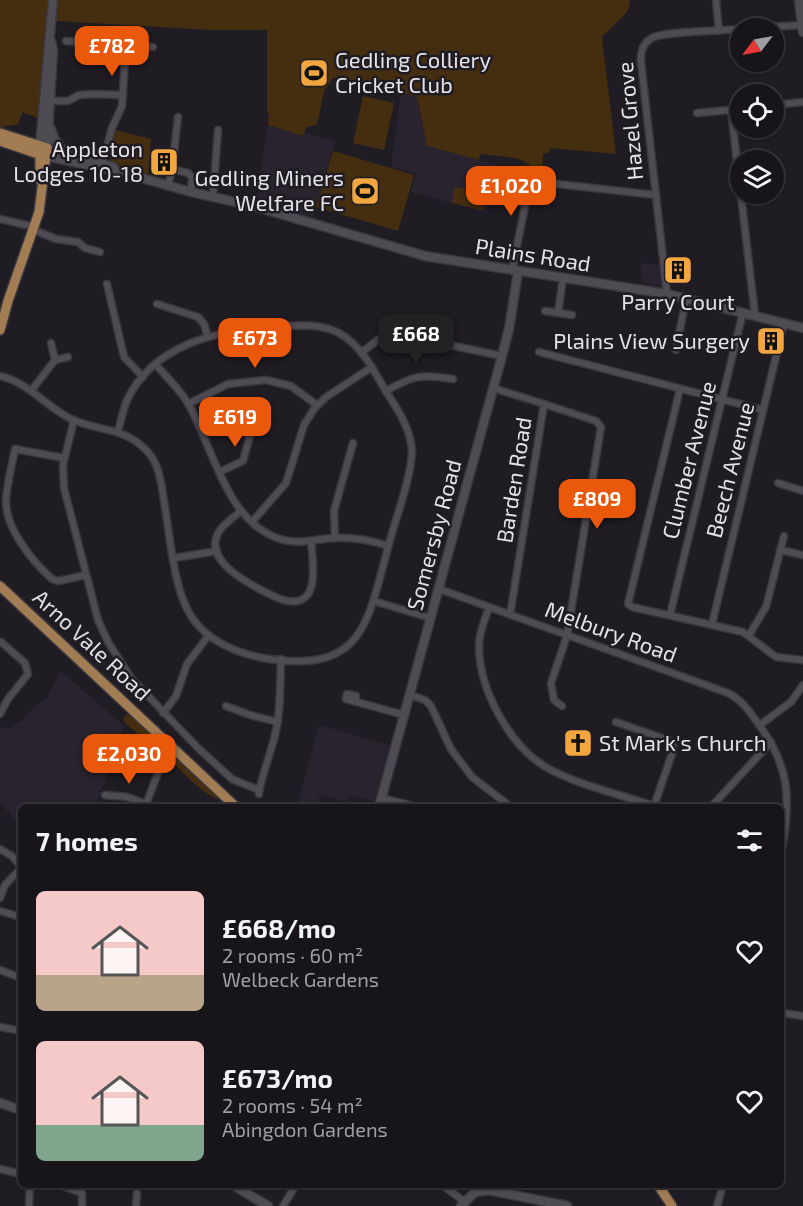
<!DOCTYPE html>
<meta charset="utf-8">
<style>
:root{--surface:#18151a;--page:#211e23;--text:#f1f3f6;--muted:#9f9fa2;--line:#363439;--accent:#ea580c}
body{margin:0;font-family:"Exo 2",sans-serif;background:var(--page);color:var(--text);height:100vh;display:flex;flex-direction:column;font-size:22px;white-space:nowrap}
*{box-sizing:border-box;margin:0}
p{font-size:20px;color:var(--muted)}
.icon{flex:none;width:33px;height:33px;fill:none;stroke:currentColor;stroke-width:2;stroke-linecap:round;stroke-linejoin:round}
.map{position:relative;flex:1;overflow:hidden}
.side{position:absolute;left:18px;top:804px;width:766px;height:384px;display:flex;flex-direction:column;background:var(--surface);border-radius:9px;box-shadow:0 2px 4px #0004,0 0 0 2px var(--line)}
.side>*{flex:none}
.needle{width:39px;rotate:238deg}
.controls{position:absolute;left:730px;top:18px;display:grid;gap:12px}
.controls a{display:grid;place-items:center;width:54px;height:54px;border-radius:50%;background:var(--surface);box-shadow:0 2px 4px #0004,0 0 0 2px var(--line);font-size:30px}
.price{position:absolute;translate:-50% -51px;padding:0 14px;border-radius:12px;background:var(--accent);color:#fff;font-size:20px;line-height:39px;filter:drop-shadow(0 2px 3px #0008)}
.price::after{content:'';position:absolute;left:50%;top:36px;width:18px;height:14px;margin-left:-9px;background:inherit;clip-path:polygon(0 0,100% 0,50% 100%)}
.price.active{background:#222;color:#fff}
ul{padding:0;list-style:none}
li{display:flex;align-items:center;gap:18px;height:150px;padding:0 18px}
li span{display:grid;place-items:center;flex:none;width:168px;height:120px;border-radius:9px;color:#555}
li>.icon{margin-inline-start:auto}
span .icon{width:72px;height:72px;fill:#fffc;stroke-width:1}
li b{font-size:26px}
h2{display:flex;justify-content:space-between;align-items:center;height:72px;padding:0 18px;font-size:26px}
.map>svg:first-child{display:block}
.built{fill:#292330}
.green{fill:#452e10}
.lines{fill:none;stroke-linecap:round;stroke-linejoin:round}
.street-casing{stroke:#39373d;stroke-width:9}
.secondary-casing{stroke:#39373d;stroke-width:11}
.primary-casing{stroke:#39373d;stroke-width:12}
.street{stroke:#4e4b53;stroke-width:6}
.secondary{stroke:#4e4b53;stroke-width:8}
.primary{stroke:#a27d54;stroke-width:9}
.labels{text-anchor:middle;stroke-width:5;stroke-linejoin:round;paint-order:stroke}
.poi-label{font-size:22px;fill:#e4e2e7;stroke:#201c23;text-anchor:end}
.street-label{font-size:22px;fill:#e4e2e7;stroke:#201c23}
</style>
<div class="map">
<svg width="803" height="1206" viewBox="0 0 803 1206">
<rect width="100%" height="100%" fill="#201c23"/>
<g class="built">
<polygon points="401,93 417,97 419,111 427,146 498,165 485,212 411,192 416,174 391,166"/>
<polygon points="268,125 303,136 304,132 335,141 313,217 256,201"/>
<polygon points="640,263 660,265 662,286 642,282"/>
<polygon points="61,671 124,726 95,807 21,807 21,826 0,803 0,731 1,727 12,729 13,724 22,721 26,714 46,698"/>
<polygon points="319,725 391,746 376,802 349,795 347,802 320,795 316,807 297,807"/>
</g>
<g class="green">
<polygon points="0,0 48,0 40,119 23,112 18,124 0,127"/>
<path d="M58,0H630L628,11L602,37L616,154L551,148L549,152L543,154L542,174L536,173C527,154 498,157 480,154L479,160L427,146L417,97L359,82L333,78L324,91L317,125L306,127L303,136L268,125L269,115L267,111V30H211L56,21Z"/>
<polygon points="363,96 394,103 384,150 353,143"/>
<polygon points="115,130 151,139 148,174 112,163 109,155"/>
<polygon points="333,151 414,175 398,231 316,207"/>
<polygon points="455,187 486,194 482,210 452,203"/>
<path d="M127,714L132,718L134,716L223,800C205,799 181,769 167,757C154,745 139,735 126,724L123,719Z"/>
</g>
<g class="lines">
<g class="street-casing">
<g id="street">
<polyline points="716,0 719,31"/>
<polyline points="756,28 802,25"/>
<polyline points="66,41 81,42 97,47 126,46"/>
<polyline points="50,101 68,101 79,95 93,94 123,95"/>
<polyline points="774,105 803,102"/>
<polyline points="731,110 755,315"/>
<polyline points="697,113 741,109"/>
<polyline points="178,117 172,169 188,173 192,177 191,192"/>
<polyline points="102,165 112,128 122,106 126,46 153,47"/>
<polyline points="168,186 172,169"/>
<polyline points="213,197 218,130"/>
<polyline points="0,219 35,227"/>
<polyline points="34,230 56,239 78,242 85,248 100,252"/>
<polyline points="512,271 530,181 656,195"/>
<polyline points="107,284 124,357 143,377"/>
<path d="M667,294L641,62C640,51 643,43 652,38C664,31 724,31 741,29"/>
<polyline points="157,304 198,317 204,324 208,337"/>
<polyline points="545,311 572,315"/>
<polyline points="558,313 563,278"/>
<polyline points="51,343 55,360 68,357"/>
<polyline points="676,350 686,299"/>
<polyline points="362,352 379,339 397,334 502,356"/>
<polyline points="539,352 763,410"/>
<path d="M156,365C167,377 179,389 188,403C213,447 226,522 280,539C298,545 316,539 334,538C353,537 370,540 388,546"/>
<path d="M0,376C27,382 45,405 69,418C97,432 124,426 147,451C160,465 161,483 164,501C170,534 173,588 191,616C206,640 236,653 263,658C365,675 367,623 389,544C397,514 410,482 412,452C411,429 399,412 387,393C374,371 362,346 339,333C318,322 294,326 271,327C216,331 154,344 127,400C123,410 121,421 118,431"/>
<polyline points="493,388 544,404 510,615"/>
<polyline points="680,389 628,604 632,607 743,632 776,657 803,660"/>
<polyline points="31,391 55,360"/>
<path d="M386,391C414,375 421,374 453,379"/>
<polyline points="188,404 228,384 266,380 291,386 317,405"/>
<polyline points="544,404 596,421 601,427 567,636 551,683 554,700 562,706"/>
<polyline points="74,420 63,465 64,488 98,620 108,642 131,678 198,748 232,779 259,790"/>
<path d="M64,458L15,449C12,465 7,483 6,500C5,528 32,561 52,579L58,581L86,575"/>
<polyline points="219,472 243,461 253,425"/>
<polyline points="778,483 803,491"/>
<path d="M241,511C234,517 225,523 220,530C198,562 258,589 280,599C322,613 313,564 311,541"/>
<polyline points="252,522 286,483 304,425 314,409 326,397 372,367"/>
<polyline points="335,538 334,511 353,443"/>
<polyline points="780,550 803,555"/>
<polyline points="174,558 217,551"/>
<path d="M439,589L728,693C742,700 749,711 757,722C790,766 791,797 782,849"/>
<polyline points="374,601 430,618"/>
<path d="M489,608C484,621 479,634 479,648C480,690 508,743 544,766C573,784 623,795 657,807"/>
<polyline points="670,615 743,312"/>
<polyline points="712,624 784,323"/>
<polyline points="749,635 766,607 784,536"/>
<polyline points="410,695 425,700 431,706 451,749 472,777 511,807"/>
<polyline points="355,702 356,696 347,694 346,699 404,715"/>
<polyline points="226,706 250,715 278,722"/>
<polyline points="163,713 176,696 187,664 209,635"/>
<polyline points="0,714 8,699 28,674 25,663 1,642"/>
<polyline points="616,722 668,740 673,745 673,751 654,806"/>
<polyline points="760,725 791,702 803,685"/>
<path d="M259,794C259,784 272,749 275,735C281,710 280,684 281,659"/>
<polyline points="105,795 127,797 146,804"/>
<polyline points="382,798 417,807"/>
<polyline points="145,807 161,765"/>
<polyline points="711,807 771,742"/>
<polyline points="0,849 12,856 21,867"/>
<polyline points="0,898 5,885 21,868"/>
<polyline points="0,911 21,917"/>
<polyline points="0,970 21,978"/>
<polyline points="782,1013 803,1016"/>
<polyline points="0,1027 21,1031"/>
<polyline points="0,1169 21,1174"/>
<polyline points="60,1185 82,1193 82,1206"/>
<polyline points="442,1185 465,1202"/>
<polyline points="29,1206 30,1185"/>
<polyline points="136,1206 137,1193"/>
<polyline points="283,1206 296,1185"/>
<polyline points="717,1206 723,1185"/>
</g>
</g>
<g class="secondary-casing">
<g id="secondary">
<polyline points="799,0 803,32"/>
<polyline points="51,41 53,50 47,148 113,167"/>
<polyline points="51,129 54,138 65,153"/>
<polyline points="40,146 53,0"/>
<polyline points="46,156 121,172 191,192 253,206 425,256 667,294 803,328"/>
<polyline points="379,807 502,356 509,329 518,272"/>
<polyline points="0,1103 21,1110"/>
<polyline points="233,1185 268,1206"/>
<polyline points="461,1206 475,1192 489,1190 567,1206"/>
</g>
</g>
<g class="primary-casing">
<g id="primary">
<polyline points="0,133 47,148 39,212 8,301 0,330"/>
<polyline points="0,141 44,156"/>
<polyline points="40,180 40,146"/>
<polyline points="0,586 236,807"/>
<polyline points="658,1185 672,1206"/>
</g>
</g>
<use href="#street" class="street"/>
<use href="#secondary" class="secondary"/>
<use href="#primary" class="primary"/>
</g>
<defs>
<g id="stadium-square" transform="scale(1.5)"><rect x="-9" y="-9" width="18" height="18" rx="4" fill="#f1a640" stroke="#201c23"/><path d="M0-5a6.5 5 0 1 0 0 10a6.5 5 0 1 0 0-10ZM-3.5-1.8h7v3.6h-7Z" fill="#111"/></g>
<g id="building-square" transform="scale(1.5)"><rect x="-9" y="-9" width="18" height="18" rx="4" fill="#f1a640" stroke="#201c23"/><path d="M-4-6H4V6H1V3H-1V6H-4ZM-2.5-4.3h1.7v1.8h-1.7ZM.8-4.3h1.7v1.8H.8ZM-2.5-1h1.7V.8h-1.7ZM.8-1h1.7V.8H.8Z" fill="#111"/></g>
<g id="church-square" transform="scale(1.5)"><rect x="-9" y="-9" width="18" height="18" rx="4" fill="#f1a640" stroke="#201c23"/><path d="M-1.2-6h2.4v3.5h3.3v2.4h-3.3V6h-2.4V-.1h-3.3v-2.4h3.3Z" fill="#111"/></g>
</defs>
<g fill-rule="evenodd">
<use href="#stadium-square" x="314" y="73"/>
<use href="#building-square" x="164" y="162"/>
<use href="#stadium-square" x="365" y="191"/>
<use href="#building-square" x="678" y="270"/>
<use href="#building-square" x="771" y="341"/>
<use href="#church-square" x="578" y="743"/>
</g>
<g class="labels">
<g class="poi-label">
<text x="335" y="68" text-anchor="start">Gedling Colliery<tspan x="335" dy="25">Cricket Club</tspan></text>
<text x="143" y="157">Appleton<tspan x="143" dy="25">Lodges 10-18</tspan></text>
<text x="344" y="186">Gedling Miners<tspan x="344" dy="25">Welfare FC</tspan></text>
<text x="678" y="310" text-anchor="middle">Parry Court</text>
<text x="750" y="349">Plains View Surgery</text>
<text x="599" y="751" text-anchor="start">St Mark's Church</text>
</g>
<g class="street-label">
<text transform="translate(630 121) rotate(-95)" y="8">Hazel Grove</text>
<text transform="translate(533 255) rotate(9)" y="8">Plains Road</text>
<text transform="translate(689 460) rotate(-76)" y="8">Clumber Avenue</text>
<text transform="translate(730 470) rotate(-76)" y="8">Beech Avenue</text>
<text transform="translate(514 480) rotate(-81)" y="8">Barden Road</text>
<text transform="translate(434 535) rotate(-75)" y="8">Somersby Road</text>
<text transform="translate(611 632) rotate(20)" y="8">Melbury Road</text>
<text transform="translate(92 645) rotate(43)" y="8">Arno Vale Road</text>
</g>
</g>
</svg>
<div class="controls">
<a><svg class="needle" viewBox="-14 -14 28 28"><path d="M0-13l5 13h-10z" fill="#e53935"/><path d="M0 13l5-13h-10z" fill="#9f9fa2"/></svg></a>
<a><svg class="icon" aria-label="locate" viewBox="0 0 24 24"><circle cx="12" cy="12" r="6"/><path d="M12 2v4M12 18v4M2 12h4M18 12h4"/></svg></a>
<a><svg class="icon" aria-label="layers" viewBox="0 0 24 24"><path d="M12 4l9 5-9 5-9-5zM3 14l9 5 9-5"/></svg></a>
</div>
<b class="price" style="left:112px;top:77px">£782</b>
<b class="price" style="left:511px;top:217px">£1,020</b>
<b class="price active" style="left:416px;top:365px">£668</b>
<b class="price" style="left:255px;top:369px">£673</b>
<b class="price" style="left:235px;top:448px">£619</b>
<b class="price" style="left:597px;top:530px">£809</b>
<b class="price" style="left:129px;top:785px">£2,030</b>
<section class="side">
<h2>7 homes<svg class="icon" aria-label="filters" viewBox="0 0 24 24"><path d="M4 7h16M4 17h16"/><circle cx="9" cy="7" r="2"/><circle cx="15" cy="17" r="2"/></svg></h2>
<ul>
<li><span style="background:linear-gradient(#f6c9c9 70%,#b9a48a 0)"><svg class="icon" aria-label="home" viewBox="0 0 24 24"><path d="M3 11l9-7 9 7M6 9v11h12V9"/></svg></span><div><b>£668/mo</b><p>2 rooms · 60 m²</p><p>Welbeck Gardens</p></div><svg class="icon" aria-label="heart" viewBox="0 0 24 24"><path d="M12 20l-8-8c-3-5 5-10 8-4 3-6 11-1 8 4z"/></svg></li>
<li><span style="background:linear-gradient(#f6c9c9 70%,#7fa58c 0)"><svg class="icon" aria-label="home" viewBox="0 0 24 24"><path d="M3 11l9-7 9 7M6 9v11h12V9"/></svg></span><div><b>£673/mo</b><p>2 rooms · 54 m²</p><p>Abingdon Gardens</p></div><svg class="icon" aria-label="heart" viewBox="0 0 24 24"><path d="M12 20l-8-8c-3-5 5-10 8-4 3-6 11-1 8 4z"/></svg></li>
</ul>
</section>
</div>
